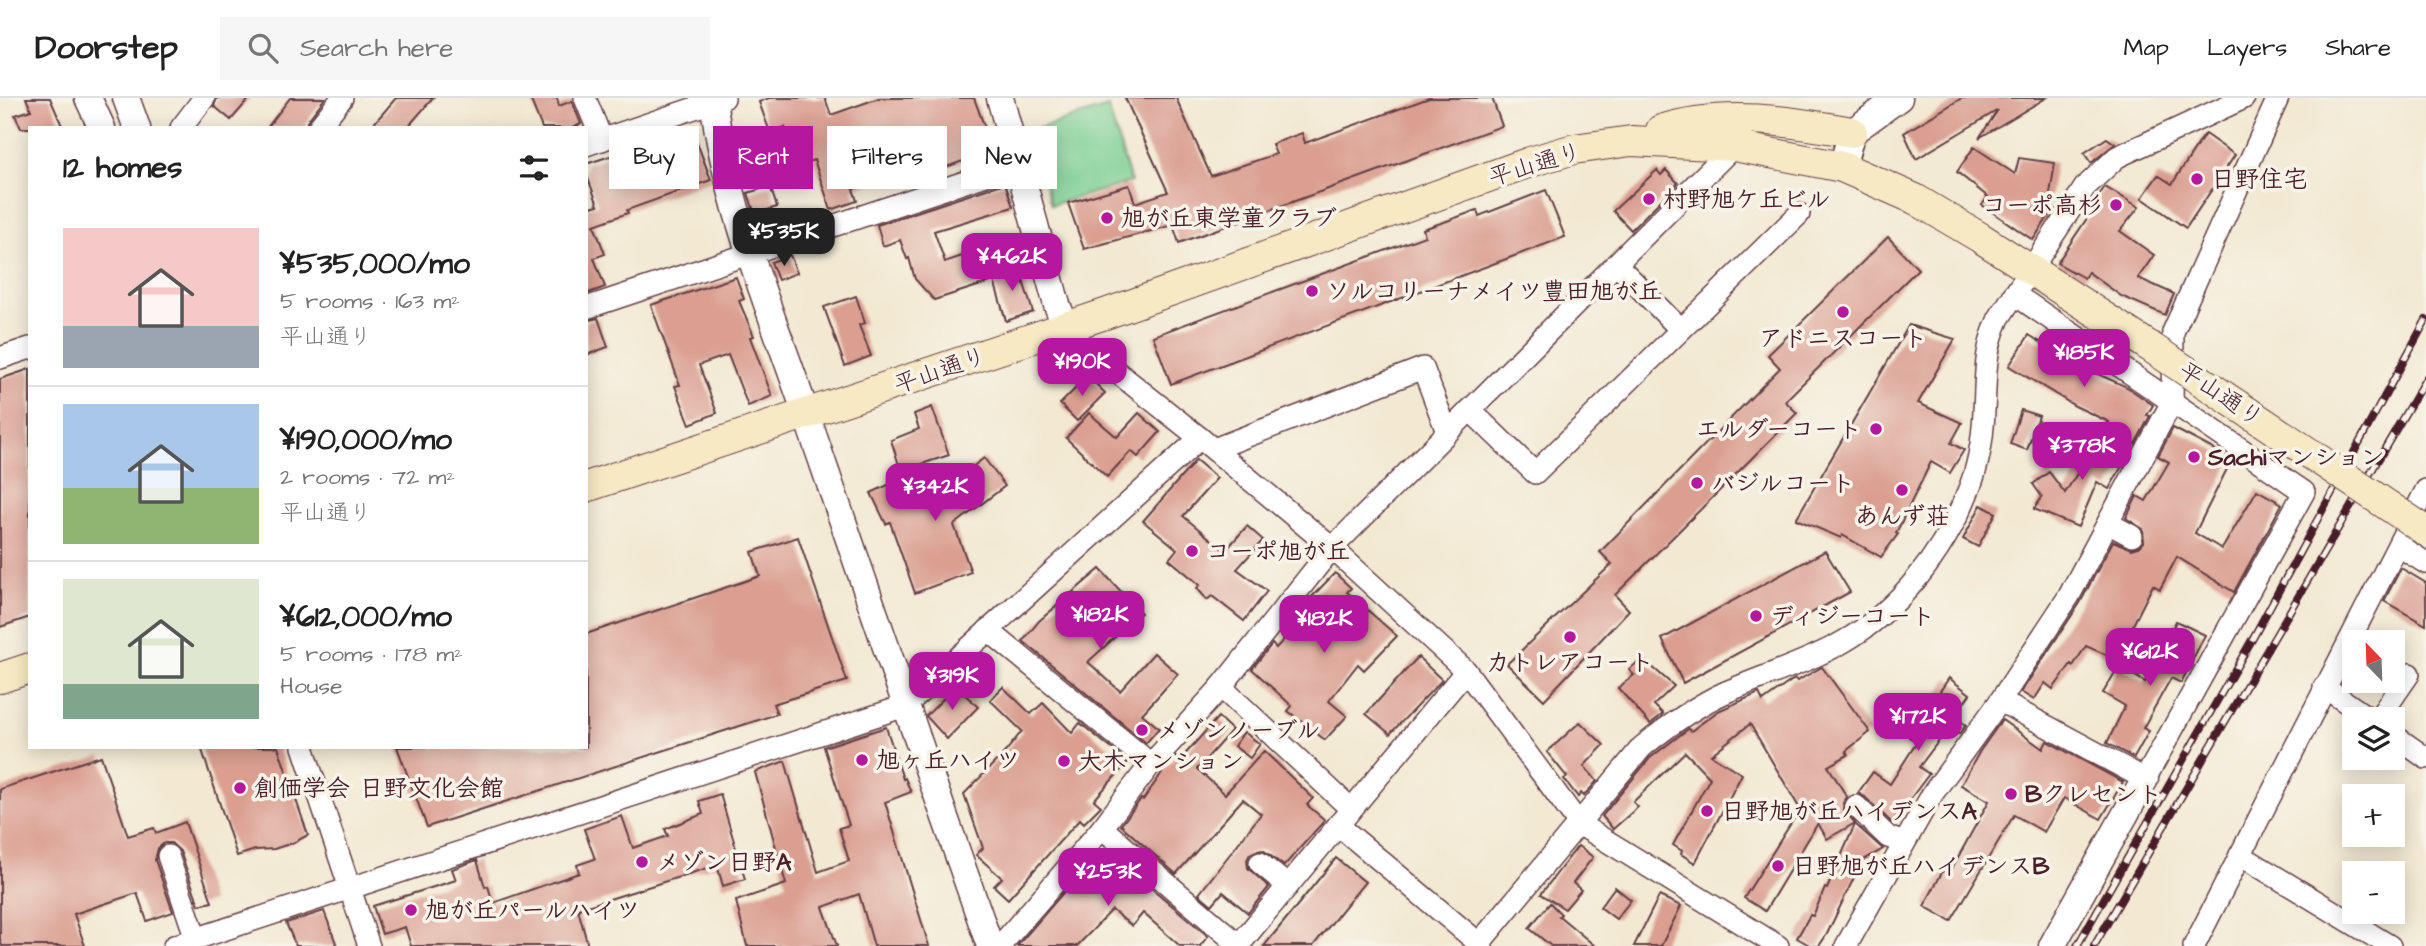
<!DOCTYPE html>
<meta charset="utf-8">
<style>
:root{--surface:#fff;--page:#f6f6f6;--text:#222;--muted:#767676;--line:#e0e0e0;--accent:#b5179e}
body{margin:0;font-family:"Architects Daughter","Klee One",sans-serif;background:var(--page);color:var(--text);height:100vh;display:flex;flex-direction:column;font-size:26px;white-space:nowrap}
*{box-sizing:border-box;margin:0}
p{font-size:23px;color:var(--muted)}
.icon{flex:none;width:38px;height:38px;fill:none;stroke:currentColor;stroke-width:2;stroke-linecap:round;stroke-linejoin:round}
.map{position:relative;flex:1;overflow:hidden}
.side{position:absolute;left:28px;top:28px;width:560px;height:623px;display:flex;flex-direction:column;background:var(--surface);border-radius:0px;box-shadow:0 4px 18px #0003}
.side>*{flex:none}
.top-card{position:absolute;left:609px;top:28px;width:665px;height:63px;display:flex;gap:14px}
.needle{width:46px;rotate:337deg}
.tools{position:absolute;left:2342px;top:532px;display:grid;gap:14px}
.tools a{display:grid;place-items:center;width:63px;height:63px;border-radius:0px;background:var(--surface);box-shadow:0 4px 18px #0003;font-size:35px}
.price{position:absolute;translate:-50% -60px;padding:0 16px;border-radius:14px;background:var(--accent);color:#fff;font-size:23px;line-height:46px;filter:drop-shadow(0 2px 4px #0008)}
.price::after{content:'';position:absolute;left:50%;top:42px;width:21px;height:16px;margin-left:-10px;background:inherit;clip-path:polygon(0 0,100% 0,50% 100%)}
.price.selected{background:#222;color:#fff}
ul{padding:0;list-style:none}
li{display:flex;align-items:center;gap:21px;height:175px;padding:0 35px}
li+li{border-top:2px solid var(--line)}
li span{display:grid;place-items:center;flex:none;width:196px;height:140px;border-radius:0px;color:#555}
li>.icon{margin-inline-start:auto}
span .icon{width:84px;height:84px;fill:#fffc;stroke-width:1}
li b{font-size:30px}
h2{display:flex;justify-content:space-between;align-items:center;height:84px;padding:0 35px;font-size:30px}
.chip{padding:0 24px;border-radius:0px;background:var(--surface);box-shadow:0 4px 18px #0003;font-size:24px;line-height:63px}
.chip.selected{background:var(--accent);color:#fff}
header{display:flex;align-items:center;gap:42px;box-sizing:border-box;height:98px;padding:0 35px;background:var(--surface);border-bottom:2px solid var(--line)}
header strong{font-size:33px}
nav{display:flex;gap:38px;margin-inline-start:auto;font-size:24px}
.search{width:490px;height:63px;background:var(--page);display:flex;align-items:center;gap:18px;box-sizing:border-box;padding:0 24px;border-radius:0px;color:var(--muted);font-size:26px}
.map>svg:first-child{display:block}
.green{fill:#7acf92;stroke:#62775e;stroke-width:2}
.building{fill:#da9f91}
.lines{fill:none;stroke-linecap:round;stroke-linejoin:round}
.minor-casing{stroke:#633d44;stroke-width:24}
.tertiary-casing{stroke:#633d44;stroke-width:29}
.secondary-casing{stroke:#633d44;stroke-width:32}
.minor{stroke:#fff;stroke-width:21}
.tertiary{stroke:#fff;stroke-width:26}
.secondary{stroke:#f7e9c3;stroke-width:30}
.rail-casing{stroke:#4a1f2b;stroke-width:8}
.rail{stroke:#f7f3e8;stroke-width:5;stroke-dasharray:16;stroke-linecap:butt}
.secondary-bridge-casing{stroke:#633d44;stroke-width:32;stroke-linecap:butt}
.secondary-bridge{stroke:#f7e9c3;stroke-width:30}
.poi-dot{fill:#b5179e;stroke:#f7f3e8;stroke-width:2.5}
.labels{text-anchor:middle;stroke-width:7;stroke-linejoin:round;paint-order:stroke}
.street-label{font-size:24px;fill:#4a1f2b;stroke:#f7f3e8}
.poi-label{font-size:24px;font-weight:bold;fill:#4a1f2b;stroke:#f7f3e8;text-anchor:start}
</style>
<header>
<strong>Doorstep</strong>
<div class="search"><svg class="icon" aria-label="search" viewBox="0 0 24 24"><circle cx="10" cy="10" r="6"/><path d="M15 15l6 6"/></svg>Search here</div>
<nav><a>Map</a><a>Layers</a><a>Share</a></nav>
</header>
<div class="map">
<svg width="2426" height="848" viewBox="0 0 2426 848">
<rect width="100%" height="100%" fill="#f7f3e8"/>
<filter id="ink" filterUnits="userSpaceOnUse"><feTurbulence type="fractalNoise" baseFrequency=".0143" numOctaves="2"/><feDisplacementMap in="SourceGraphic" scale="14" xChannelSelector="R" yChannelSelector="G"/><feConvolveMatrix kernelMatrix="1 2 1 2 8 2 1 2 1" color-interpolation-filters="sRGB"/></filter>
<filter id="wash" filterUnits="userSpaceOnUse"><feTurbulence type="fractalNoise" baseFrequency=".00686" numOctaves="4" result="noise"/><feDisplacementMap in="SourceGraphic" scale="28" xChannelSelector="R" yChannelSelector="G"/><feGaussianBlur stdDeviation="1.57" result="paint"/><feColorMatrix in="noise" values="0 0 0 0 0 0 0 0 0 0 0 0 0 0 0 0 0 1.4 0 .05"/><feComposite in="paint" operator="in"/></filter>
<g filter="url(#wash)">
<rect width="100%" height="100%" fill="#f3e9d3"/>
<polygon class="green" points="1108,9 1131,84 1051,107 1030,33"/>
<g id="blocks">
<g class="building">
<polygon points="26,0 50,0 63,30 21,30 15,17 31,12"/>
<polygon points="217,0 250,0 231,22 214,8"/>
<polygon points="290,0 325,0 308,22 305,30 267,30"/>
<polygon points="396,0 433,0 407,30 370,30"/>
<polygon points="530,0 557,0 559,8 572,3 581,26 572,30 542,30"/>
<polygon points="769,0 825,0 831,17 879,0 974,0 993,52 898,87 895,77 853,91 857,103 831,112 814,62 799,67 785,29 770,34 759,4"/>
<polygon points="1125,0 1176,0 1211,78 1276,56 1272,46 1302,35 1305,45 1429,0 1492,0 1502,28 1179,145 1173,127 1084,151 1068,105 1129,87 1135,105 1168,94"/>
<polygon points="1962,0 2046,0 1979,40 1998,12 1916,61 1904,35"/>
<polygon points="692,31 711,82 627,112 628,115 594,127 605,156 594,160 605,189 586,196 586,110 598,107 586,75 586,66"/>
<polygon points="2205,36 2235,57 2186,130 2142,100 2158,77 2172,86"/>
<polygon points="2107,40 2115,46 2091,65 2084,55"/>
<polygon points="1974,49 2015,76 2019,60 2055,65 2047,114 2050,116 2033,142 1982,107 1988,99 1957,74"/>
<polygon points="1657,72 1661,77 1666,72 1678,85 1631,132 1613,113"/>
<polygon points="1005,85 1013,109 934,133 945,164 979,152 990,184 934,202 915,181 909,160 907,161 900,142 883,148 877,127"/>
<polygon points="770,88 777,109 755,116 748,95"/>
<polygon points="2105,89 2139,109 2120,133 2154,157 2138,180 2174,196 2165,217 2121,198 2088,174 2084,180 2057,165 2096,107 2093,105"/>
<polygon points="1546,92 1565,139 1171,286 1153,238 1425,138 1423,131 1444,124 1477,112 1479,118"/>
<polygon points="1888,139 1918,171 1785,303 1797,315 1615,497 1629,512 1544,602 1507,566 1612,466 1600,454 1780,270 1768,257"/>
<polygon points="790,157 797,175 778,182 771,164"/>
<polygon points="1018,167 1033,214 1006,223 992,176"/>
<polygon points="736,179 744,201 739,203 754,238 750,239 772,298 748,308 728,257 699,267 717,315 690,326 675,288 680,287 651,207"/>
<polygon points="856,198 865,225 859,227 871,258 845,268 824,209"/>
<polygon points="598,220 608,249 586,257 586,223"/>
<polygon points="1909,227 1955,241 1918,305 1962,325 1951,345 1964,352 1950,375 1931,364 1896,435 1898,436 1881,459 1842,437 1841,440 1796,421"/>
<polygon points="2029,237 2088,274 2089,272 2127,289 2153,307 2147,317 2150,318 2135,346 2106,328 2109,324 2075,308 2009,268"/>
<polygon points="30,271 30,519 0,529 0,281"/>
<polygon points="1088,278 1105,295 1077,323 1060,306"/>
<polygon points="932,309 949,357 901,373 891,342 919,331 914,316"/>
<polygon points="2021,312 2039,318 2027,352 2010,346"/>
<polygon points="1089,315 1117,339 1139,315 1160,334 1138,359 1131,353 1107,379 1066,340"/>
<polygon points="2173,330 2232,361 2195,435 2222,451 2257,392 2282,406 2234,494 2177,459 2160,491 2153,487 2116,561 2086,548 2073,568 2071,566 2053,591 2045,585 2034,602 2021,594 2080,505 2113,443 2132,451 2138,449 2144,444 2143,431 2126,420 2137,398 2146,403 2169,364 2158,358"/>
<polygon points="2100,338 2133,349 2109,391 2097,384 2078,429 2034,411 2042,399 2033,386 2049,374 2065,395"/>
<polygon points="984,360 1005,388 954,427 971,474 915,495 890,424 886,426 871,395 911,376 925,406"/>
<polygon points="1196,362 1217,380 1183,418 1225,453 1247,428 1263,442 1237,471 1267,493 1244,523 1212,498 1207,502 1197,490 1200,487 1169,461 1177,451 1143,423"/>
<polygon points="1981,407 1996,415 1978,449 1963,441"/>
<polygon points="798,439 847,583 773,606 777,616 427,729 397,649 586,649 586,536 760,478 752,454"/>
<polygon points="1825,453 1850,494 1683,585 1662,541"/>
<polygon points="2401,470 2426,485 2426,527 2384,503"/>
<polygon points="1100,471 1141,515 1088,564 1120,593 1154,555 1178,576 1142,616 1159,630 1146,645 1023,543 1039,523"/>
<polygon points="1335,475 1351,490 1347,494 1397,538 1364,572 1358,566 1329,603 1347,618 1325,642 1288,613 1292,608 1252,571 1272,546 1276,550 1309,514 1303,508"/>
<polygon points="2176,523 2205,537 2181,585 2171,580 2143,630 2149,633 2134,660 2107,645 2125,608 2103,595 2119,568 2145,584"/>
<polygon points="1418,559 1442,582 1390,636 1366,616"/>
<polygon points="1642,560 1674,588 1654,607 1663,616 1650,626 1618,590 1634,577 1629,572"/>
<polygon points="1822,569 1870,634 1846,653 1848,657 1828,668 1847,699 1843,705 1844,712 1855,725 1827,741 1818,725 1765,813 1744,800 1800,711 1750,626 1711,657 1742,676 1695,765 1681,756 1682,753 1673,747 1710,680 1685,654 1633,704 1638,709 1613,731 1602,718 1650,660 1688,631 1691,633 1718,613 1759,595 1763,603 1791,583 1795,581 1797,583"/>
<polygon points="1949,580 1970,596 1954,619 1966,627 1959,636 1947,632 1919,669 1929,676 1892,725 1865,699 1858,695 1873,674 1890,686 1917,644 1909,639"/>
<polygon points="956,588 978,609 947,641 926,618"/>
<polygon points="1003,589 1031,616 1043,605 1072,635 1080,625 1128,664 1094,702 1101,708 1084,725 1080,721 1008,801 994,788 1002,780 976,757 983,750 964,696 1006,653 1022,633 990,602"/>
<polygon points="1218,619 1232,632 1197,671 1225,696 1264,653 1313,700 1307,707 1325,722 1284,768 1263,752 1256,753 1250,756 1247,762 1248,770 1269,789 1248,815 1223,794 1212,807 1199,796 1261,716 1243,701 1176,776 1121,727 1141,701 1143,702 1166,669 1176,658 1180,662"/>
<polygon points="2002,622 2043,651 2047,643 2123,684 2101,721 2064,700 2044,734 2014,717 1951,823 1924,808 1945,769 1951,772 1989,703 1961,687 1980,653"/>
<polygon points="1580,624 1604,647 1584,668 1597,683 1584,698 1581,695 1578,699 1564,681 1567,679 1547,654"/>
<polygon points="886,629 903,681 905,680 911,694 885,704 929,848 874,848 859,796 823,809 837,848 747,848 736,803 786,786 755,674 785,663 818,774 849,763 839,730 849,727 824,649"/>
<polygon points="1244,634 1260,646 1250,660 1234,648"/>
<polygon points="201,649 278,649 308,737 295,744 274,751 255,752 237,758"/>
<polygon points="101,658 128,738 154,730 156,735 185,724 212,804 199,807 180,753 171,745 164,745 158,750 155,762 173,814 147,823 137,795 74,816 85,848 2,848 0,841 0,691"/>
<polygon points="720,696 745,781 723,788 717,767 578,811 588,848 411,848 405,829 382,836 373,808 456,782 452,771 477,762 485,789 488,788 493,805 579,775 577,767 595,761 584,731 622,718 633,750 668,738 665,731 703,716 699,703"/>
<polygon points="1855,726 1883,751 1862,763 1827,836 1819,848 1811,848 1797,840 1810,817 1813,818 1825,790 1827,791"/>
<polygon points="1578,748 1593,759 1573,785 1581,792 1565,811 1541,796"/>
<polygon points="1100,752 1140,785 1142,782 1208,838 1200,848 1180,848 1143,815 1132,828 1112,812 1077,848 1017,848"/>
<polygon points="1336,760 1365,784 1313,848 1264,848"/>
<polygon points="1615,789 1631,802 1616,821 1600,809"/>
<polygon points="1659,798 1681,808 1661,848 1634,848"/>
<polygon points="1550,805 1561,816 1559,818 1595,848 1551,848 1529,830"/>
<polygon points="324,813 337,848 296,848 286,825"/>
</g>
</g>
</g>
<g filter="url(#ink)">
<use href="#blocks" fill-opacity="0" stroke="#633d44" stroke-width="2"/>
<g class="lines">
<g class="minor-casing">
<g id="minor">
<polyline points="585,0 602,42"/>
<polyline points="181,30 204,0"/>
<polyline points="318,30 342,0"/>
<polyline points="586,47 724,0"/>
<polyline points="1617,167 1680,231"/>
<polyline points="586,210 1019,66"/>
<polyline points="1066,229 1084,248 1200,340 1332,450 1466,573 1579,726 1778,848"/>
<polyline points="0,260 30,250"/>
<polyline points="1470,312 1535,375 1799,116"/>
<polyline points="1214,351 1423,270 1447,334"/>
<polyline points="2108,425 2132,438"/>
<polyline points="2399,448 2426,465"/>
<polyline points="988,532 1151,666"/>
<polyline points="1221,589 1351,711"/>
<polyline points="2324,589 2370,621"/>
<polyline points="2000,603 2145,681 2304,394 2014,196"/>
<polyline points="2378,621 2409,576"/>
<polyline points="2392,636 2426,660"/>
<polyline points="303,649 369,848"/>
<polyline points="1856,708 1888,739 1904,745"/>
<polyline points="1338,727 1482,848"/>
<polyline points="1102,730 1239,847"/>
<polyline points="2240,757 2390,848"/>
<polyline points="168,758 196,841"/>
<polyline points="1260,765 1288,788"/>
<polyline points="174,848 905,608 1200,340"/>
<polyline points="1000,848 1102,730 1151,666 1221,589 1332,450 1734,48"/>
<polyline points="1238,848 1466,573"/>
<path d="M1477,848L1642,649C1668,628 1695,608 1726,594C1765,577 1806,565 1843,544C1899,512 1943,455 1967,396C1978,371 1983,340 1984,313C1986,278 1984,252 1999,220L2085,89L2117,59L2244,0"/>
<polyline points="1846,848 1933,695 2000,603 2069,498 2172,304 2173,234 2278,0"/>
<polyline points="2194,848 2426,392"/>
</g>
</g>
<g class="tertiary-casing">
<g id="tertiary">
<polyline points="88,0 102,30"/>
<polyline points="126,0 137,30"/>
<path d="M713,0C726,110 772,215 807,319C867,496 928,672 990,848"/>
<polyline points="1000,0 1057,207 1066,229"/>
<polyline points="1842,69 1852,34 1899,0"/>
<polyline points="2052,848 2145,681"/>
</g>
</g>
<g class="secondary-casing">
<g id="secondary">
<path d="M1661,32C1722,12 1790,23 1852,34"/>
<polyline points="586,389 1108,215 1530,64 1574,51 1631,43 1734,48 1842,69 1915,101 1981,140 2149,248"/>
<polyline points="0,580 30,570"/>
</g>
</g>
<use href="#minor" class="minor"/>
<use href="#tertiary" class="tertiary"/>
<use href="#secondary" class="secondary"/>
<g class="rail-casing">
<g id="rail">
<polyline points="2077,848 2253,540 2426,222"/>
<polyline points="2094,848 2426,280"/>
</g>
</g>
<use href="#rail" class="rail"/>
<g class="secondary-bridge-casing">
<polyline id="secondary-bridge" points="2149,248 2426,433"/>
</g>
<use href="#secondary-bridge" class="secondary-bridge"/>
</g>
</g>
<g class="poi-dot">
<circle cx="2197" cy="81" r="7"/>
<circle cx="1649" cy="101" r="7"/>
<circle cx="2116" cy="107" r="7"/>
<circle cx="1107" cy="120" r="7"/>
<circle cx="1312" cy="193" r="7"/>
<circle cx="1843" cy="214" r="7"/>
<circle cx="1876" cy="331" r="7"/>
<circle cx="2194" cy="359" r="7"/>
<circle cx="1697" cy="385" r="7"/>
<circle cx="1902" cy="392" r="7"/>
<circle cx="1192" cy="453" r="7"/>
<circle cx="1756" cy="518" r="7"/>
<circle cx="1570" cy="539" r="7"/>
<circle cx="1142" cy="632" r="7"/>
<circle cx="862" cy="662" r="7"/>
<circle cx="1064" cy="663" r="7"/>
<circle cx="240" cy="690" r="7"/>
<circle cx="2011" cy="696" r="7"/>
<circle cx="1707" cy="713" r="7"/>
<circle cx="642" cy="764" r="7"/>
<circle cx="1778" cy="768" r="7"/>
<circle cx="411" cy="812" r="7"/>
</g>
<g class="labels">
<g class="street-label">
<text transform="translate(1535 66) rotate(-17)" y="8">平山通り</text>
<text transform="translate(940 272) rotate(-19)" y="8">平山通り</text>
<text transform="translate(2221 296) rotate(34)" y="8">平山通り</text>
</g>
<g class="poi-label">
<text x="2211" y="89">日野住宅</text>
<text x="1663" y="109">村野旭ケ丘ビル</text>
<text x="2102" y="115" text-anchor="end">コーポ高杉</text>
<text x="1121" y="128">旭が丘東学童クラブ</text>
<text x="1326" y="201">ソルコリーナメイツ豊田旭が丘</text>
<text x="1843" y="248" text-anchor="middle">アドニスコート</text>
<text x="1862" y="339" text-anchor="end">エルダーコート</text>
<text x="2208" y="367">Sachiマンション</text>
<text x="1711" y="393">バジルコート</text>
<text x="1902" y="426" text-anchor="middle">あんず荘</text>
<text x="1206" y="461">コーポ旭が丘</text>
<text x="1770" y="526">ディジーコート</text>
<text x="1570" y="572" text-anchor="middle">カトレアコート</text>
<text x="1156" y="640">メゾンノーブル</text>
<text x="876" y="670">旭ヶ丘ハイツ</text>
<text x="1078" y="671">大木マンション</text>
<text x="254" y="698">創価学会 日野文化会館</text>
<text x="2025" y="704">Bクレセント</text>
<text x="1721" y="721">日野旭が丘ハイデンスA</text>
<text x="656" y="772">メゾン日野A</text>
<text x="1792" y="776">日野旭が丘ハイデンスB</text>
<text x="425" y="820">旭が丘パールハイツ</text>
</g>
</g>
</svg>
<div class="tools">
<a><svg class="needle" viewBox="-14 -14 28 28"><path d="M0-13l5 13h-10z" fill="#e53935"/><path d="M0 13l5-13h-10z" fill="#767676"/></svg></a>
<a><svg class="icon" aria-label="layers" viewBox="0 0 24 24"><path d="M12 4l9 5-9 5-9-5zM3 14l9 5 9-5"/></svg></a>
<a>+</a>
<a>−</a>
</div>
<b class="price selected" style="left:784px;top:170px">¥535K</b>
<b class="price" style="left:1012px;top:195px">¥462K</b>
<b class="price" style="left:2084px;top:291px">¥185K</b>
<b class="price" style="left:1082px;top:300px">¥190K</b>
<b class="price" style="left:2082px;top:384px">¥378K</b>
<b class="price" style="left:935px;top:425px">¥342K</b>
<b class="price" style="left:1100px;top:553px">¥182K</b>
<b class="price" style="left:1324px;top:557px">¥182K</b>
<b class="price" style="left:2150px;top:590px">¥612K</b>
<b class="price" style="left:952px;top:614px">¥319K</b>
<b class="price" style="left:1918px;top:655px">¥172K</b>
<b class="price" style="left:1108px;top:810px">¥253K</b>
<div class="top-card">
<a class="chip">Buy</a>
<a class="chip selected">Rent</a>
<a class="chip">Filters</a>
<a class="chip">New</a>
</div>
<section class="side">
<h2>12 homes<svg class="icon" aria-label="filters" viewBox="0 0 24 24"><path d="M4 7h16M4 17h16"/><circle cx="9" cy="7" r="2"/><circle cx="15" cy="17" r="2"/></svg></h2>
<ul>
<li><span style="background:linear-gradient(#f6c9c9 70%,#9aa5b1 0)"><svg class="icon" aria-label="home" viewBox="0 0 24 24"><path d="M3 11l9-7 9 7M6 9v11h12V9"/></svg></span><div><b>¥535,000/mo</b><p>5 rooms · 163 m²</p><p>平山通り</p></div></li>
<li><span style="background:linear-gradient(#a9c7e8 60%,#8fb573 0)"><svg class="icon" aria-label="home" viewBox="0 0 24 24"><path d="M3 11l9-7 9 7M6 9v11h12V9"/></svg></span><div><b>¥190,000/mo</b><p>2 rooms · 72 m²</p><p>平山通り</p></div></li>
<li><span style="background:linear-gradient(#dfe7d0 75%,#7fa58c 0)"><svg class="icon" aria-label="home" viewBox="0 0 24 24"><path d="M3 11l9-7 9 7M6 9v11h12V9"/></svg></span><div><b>¥612,000/mo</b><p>5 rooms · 178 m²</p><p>House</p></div></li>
</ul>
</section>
</div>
